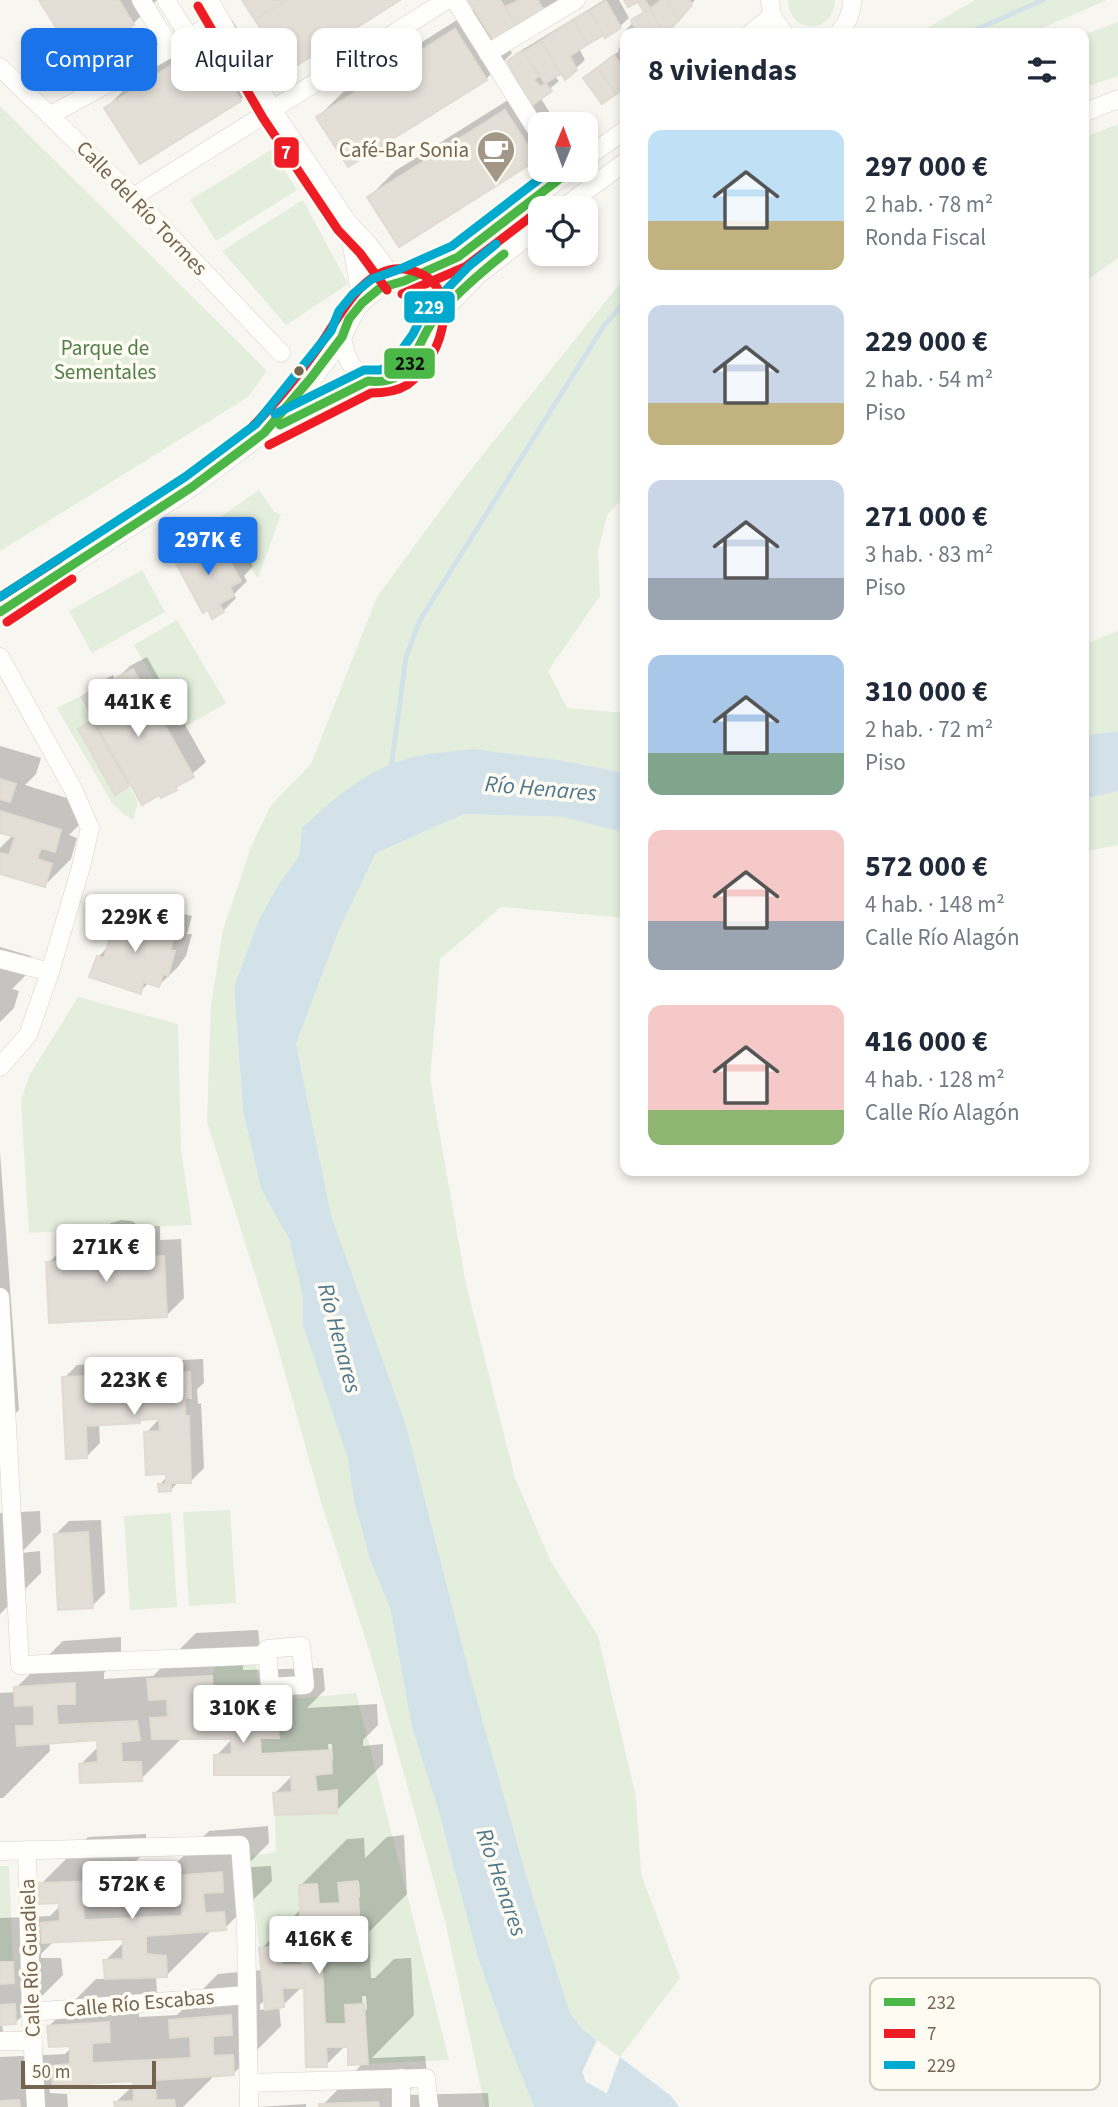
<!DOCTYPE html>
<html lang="es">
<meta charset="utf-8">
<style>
:root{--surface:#fff;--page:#f2f2f3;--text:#1f2937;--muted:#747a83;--accent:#1a73e8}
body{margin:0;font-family:"Source Sans 3",sans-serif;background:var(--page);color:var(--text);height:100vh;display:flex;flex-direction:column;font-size:26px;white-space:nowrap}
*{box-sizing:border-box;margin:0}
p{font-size:23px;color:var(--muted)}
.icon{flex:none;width:38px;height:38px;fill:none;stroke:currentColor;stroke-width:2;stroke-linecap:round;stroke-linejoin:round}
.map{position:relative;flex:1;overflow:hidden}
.sheet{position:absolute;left:620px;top:28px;width:469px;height:1148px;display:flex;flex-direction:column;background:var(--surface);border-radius:14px;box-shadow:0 4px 10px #0003}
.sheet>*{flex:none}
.guide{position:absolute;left:21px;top:28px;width:494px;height:63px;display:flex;gap:14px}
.needle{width:46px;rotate:1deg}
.fabs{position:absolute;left:528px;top:112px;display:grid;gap:14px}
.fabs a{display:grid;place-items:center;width:70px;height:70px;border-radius:14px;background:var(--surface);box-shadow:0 4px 10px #0003;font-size:35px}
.scale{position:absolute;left:21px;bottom:18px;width:135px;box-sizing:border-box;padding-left:7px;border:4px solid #756450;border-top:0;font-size:19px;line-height:24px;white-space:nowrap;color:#756450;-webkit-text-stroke:5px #fefbf3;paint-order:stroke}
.price{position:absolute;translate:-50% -60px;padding:0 16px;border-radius:7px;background:#fff;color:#222;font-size:23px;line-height:46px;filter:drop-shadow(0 2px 4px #0008)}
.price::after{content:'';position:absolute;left:50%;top:42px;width:21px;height:16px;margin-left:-10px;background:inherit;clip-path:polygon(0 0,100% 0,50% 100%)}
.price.selected{background:var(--accent);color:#fff}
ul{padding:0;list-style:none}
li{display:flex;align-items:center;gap:21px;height:175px;padding:0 28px}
li span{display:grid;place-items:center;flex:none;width:196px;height:140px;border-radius:14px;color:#555}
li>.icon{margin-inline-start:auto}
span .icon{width:84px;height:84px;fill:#fffc;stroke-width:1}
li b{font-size:30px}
h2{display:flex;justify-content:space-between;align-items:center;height:84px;padding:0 28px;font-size:30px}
.tag{padding:0 24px;border-radius:14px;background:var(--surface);box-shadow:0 4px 10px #0003;font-size:24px;line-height:63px}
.tag.selected{background:var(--accent);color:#fff}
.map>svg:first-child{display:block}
.green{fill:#e3efdc}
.water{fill:#d2e2e8}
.shadow{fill:#0003;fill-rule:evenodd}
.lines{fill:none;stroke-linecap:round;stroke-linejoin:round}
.stream{stroke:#d2e2e8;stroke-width:5}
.river{stroke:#d2e2e8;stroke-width:32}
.building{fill:#e3ded6;stroke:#e1dbd2;stroke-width:2}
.minor-casing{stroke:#d5d2cb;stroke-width:19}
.minor{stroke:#fefefd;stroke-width:18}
.bus-1-casing{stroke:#fefbf3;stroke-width:14}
.bus-2-casing{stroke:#fefbf3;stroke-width:14}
.bus-3-casing{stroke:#fefbf3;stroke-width:14}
.bus-1{stroke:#4ab747;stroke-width:9}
.bus-2{stroke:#ee1c25;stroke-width:9}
.bus-3{stroke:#00a9ce;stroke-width:9}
.bus-dot{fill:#756450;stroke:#fefbf3;stroke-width:2.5}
.labels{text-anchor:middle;stroke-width:7;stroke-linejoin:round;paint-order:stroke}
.poi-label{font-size:21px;fill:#756450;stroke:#fefbf3;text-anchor:end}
.street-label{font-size:21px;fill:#756450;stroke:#fefbf3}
.park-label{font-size:21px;fill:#537f4c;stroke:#fefbf3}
.water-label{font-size:23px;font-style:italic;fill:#4f788d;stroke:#fefbf3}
.key{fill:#fefbf3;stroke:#d5cec2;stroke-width:2}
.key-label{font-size:19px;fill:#756450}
.line-badge{stroke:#fefbf3;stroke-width:2.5}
.badge-label{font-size:19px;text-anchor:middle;font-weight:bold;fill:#fff}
.pale-badge-label{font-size:19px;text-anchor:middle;font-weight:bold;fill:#111}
</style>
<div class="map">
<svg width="1118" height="2107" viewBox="0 0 1118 2107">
<rect width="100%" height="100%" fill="#f8f6f0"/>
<g class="green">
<path d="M788,0H835C834,35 789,35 788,0Z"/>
<polygon points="975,0 1107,0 1031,33 919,33"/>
<polygon points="1118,22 1118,76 1083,88 1083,35"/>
<polygon points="0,106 267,371 248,397 0,551"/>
<polygon points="1118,124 1118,258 1083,283 1083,138"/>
<polygon points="271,150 297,190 216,241 190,200"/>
<polygon points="303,200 348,284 286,325 222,251"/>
<polygon points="625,277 625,496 607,515 598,551 600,596 548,671 567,708 625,713 625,773 559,760 474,749 302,828 299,856 278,885 259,919 234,987 243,1111 261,1189 289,1239 303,1297 303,1326 348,1458 354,1501 370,1560 390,1608 412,1727 440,1816 478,1958 506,2037 534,2107 485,2107 445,1921 371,1656 321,1502 276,1341 207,1122 211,1005 223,930 251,847 271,805 311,764 377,597 465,477"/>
<polygon points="259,490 274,512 281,514 258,578 215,521"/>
<polygon points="142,570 165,612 92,653 69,611"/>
<polygon points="177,620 226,703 183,728 134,645"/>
<polygon points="1118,631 1118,731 1083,736 1083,645"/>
<polygon points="79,697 138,803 133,820 122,813 112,803 57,708"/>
<polygon points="1118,791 1118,845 1083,852 1083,799"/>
<polygon points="464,814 564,817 625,833 625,918 501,907 440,959 430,1079 466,1284 515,1478 550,1560 598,1636 636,1797 641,1874 680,1978 620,2057 582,2029 570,2013 527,1878 470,1675 405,1422 331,1215 296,1044 339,930 376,853"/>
<polygon points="78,997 178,1024 181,1149 192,1225 29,1233 21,1101 29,1076"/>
<polygon points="230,1510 236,1603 189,1606 183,1512"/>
<polygon points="171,1513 177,1607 130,1610 124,1516"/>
<polygon points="255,1656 260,1694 272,1701 356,1693 449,2060 368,2064 364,2004 345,2005 346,2024 325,2024 320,1926 341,1926 357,1881 338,1883 340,1903 319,1904 317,1885 299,1885 302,1965 282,1965 259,1948 250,1856 276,1852 275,1815 337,1813 336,1790 317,1792 315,1775 332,1773 330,1750 261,1754 260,1738 279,1738 276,1714 197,1716 196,1697 213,1695 212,1676 219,1657"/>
<polygon points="0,1866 9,1866 13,1962 0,1962"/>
</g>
<g class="water">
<polygon points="1118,731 1118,791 1083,799 1083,736"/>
<path d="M474,749L559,760L625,773V833L564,817L464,814L376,853L339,930L296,1044L331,1215L405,1422L470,1675L527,1878L570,2013L582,2029L597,2040L566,2107H534L506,2037L478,1958L440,1816L412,1727L390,1608L370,1560L354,1501L348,1459L303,1326V1297L289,1239L261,1189L243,1111L234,987L259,919L278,885L299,856L302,828C333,799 367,769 410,758C430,752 453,752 474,749Z"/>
<polygon points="620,2057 671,2096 679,2107 602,2107"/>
</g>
<g class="shadow">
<polygon points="41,0 157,0 133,24 78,58"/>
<polygon points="471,0 565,0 547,12 544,7 501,35 512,53 486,79 318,117 344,91 476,8"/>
<polygon points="604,0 619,0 629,18 620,26 606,35 605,32 579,48 585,60 565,78 561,71 554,76 559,81 540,97 557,124 541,124 541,155 536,159 369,197 395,171 524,90 509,61 517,53"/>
<polygon points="639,0 695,0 664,33 626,33 625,31 645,10"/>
<polygon points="232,20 266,74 240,100 106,108 132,82"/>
<polygon points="625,42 625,85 585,78 619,51 618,49"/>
<polygon points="218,529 226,544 238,538 253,566 244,576 247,581 234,594 236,598 223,611 175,558 188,545"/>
<polygon points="147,657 206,762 176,788 131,782 128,785 80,729 95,719 83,697 96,684 113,675 115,680 130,666"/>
<polygon points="0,746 41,758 36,774 25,785 86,804 80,824 69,835 77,838 71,859 45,885 0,872 0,848 13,835 0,831"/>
<polygon points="149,895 177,904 176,912 192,916 187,934 192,934 186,956 177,968 159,985 149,982 140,992 98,957 109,946 119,915 137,897 145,899"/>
<polygon points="0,947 31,956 25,976 12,989 19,991 14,1008 0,1022"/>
<polygon points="0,1152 19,1410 0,1429"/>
<polygon points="121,1220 132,1221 140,1227 160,1226 160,1240 181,1239 184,1298 167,1315 48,1263 85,1230 104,1229 111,1223"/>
<polygon points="203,1359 204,1383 197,1389 198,1404 201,1403 204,1468 191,1481 179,1481 171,1490 160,1484 167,1477 167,1472 146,1433 161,1417 143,1418 139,1422 99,1423 100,1443 86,1457 64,1378 77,1365"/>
<polygon points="40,1511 41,1532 21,1553 40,1551 41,1573 0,1614 0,1513"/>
<polygon points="101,1520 105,1593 92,1606 55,1535 69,1521"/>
<path d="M258,1630L260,1647L243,1663V1670L323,1668L325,1690L307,1708L377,1704L378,1725L363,1740V1746L383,1744V1764L336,1811L275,1793L295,1773L216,1756L234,1737H183L141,1779L81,1764L99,1746V1738L49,1742L50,1751L3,1798H0V1693L16,1692V1688L63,1641L121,1637V1655L104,1673V1679L153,1676L196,1633ZM328,1744H332L333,1760L330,1763Z"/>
<path d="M268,1826L269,1843L251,1861V1867L271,1866L272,1881L225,1928L213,1929L166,1976H156L157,1993L139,2011V2017L177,2015L218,1974L263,1970L261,1949L302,1908L300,1886L347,1839L364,1838L365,1858L387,1837L404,1835L407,1894L369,1932L371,1978H375L394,1959L411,1958L414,2015L372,2058L425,2056L427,2073L405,2095L488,2093L489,2107H321L363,2063L350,2045H346L326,2065L306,1986H303L283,2005L279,2006L281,2026L234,2073L216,2074L183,2107H116V2102L135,2084V2079L53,2084L49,2088L50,2093L67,2094L68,2107H0V2057L65,2054L72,2047L49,2026L96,1979H106L105,1961L125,1941V1937L55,1940L41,1954V1958H61L63,1975L16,2022L2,2023L3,2033L0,2036V1918L50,1916L61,1905L41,1884L88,1837L146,1834L147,1850L130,1867V1874L167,1872L209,1831ZM359,1881L360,1897L356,1898V1884ZM362,1996H366L367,2009L363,2013ZM265,1999L266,2009L260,2010V2005Z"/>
<polygon points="306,2104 306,2107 258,2107"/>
</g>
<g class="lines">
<g class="stream">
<polyline points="968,33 1043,0"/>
<polyline points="391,769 406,657 420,620 603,327 625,301"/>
</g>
<polyline class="river" points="559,2052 572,2092 598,2107"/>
</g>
<g class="building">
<polygon points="39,0 119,0 134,25 77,61"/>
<polygon points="242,0 286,0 255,20"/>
<polygon points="286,0 400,0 288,71 255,20"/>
<polygon points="468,0 500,0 518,28 494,41"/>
<polygon points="520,0 538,0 543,10 516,25 505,7"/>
<polygon points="624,0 645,0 650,9 644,12 638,2 628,7"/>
<polygon points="661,0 667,0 679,20 666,33 663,33 650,9"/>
<polygon points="667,0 689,0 692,5 679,20"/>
<polygon points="606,1 621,28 605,38 589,11"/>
<polygon points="650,9 663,33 639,33 632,23 631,20"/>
<polygon points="589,11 604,35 588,44 573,20"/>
<polygon points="573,20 588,44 570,56 577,70 565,80 541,41"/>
<polygon points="455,29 487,80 348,167 316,117"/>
<polygon points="541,41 561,74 545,83 523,52"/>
<polygon points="205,44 241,101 140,164 104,108"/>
<polygon points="522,51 539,76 534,80 541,87 545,83 552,91 531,106 507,61"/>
<polygon points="614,55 625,70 625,87 616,94 597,68"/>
<polygon points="597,68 616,94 602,104 583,78"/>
<polygon points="505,110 537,160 399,247 367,197"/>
<polygon points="204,541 213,556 224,550 241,581 230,587 234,596 219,604 224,612 212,619 208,610 203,613 173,558"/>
<polygon points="133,669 194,777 175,787 177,790 161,798 159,795 142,805 81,697 99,687 105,698 120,689 114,679"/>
<polygon points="92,721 129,786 115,795 78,729"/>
<polygon points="0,779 16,784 10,802 0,799"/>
<polygon points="0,811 61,830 55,852 41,848 37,859 52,864 45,887 0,874 0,853 9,855 15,837 0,833"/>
<polygon points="130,912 161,922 159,929 175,934 170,951 175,951 168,976 163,974 159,987 143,982 141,994 89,977 97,956 104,958 117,914 128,917"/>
<polygon points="103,1237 113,1238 122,1242 122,1244 143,1243 143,1257 164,1256 167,1317 49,1323 46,1262 66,1261 65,1247 85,1246 91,1240"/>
<polygon points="190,1372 191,1398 185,1398 185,1416 189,1416 191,1483 171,1483 171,1491 159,1492 158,1484 166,1484 166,1474 146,1475 144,1432 160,1431 159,1419 140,1420 140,1423 86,1426 87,1458 66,1459 62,1377"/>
<polygon points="88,1532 93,1608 58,1610 54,1534"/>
<polygon points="212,1676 213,1695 196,1697 197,1716 276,1714 279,1738 260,1738 261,1754 331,1750 332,1773 315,1775 317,1792 337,1790 337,1813 275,1815 273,1793 292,1792 291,1775 214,1775 214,1755 232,1754 231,1739 152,1739 150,1718 168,1717 167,1699 149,1700 147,1679"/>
<polygon points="75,1683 75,1704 56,1704 58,1725 137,1721 140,1740 121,1742 122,1762 141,1762 142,1781 80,1783 79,1764 98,1762 97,1740 17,1746 16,1726 34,1726 34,1705 15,1706 14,1687"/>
<polygon points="222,1872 223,1892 203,1893 205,1913 224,1912 226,1930 146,1936 146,1954 166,1956 167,1977 105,1979 103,1960 123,1959 123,1939 42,1943 41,1923 60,1921 59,1903 39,1904 39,1883 100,1881 100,1899 83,1901 84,1920 182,1916 182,1896 161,1897 160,1877"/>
<polygon points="357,1881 361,1943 341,1944 341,1926 320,1926 325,2024 346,2024 345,2005 364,2004 368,2064 348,2065 348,2047 326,2047 327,2067 306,2067 304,1988 282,1988 284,2007 265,2010 259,1948 281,1946 282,1965 302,1965 299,1885 317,1884 319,1904 340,1903 338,1883"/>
<polygon points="0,1962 13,1962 14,1983 0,1984"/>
<polygon points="15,2004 16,2024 0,2025 0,2005"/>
<polygon points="231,2015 232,2035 213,2036 213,2056 233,2055 234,2075 155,2080 156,2100 174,2100 175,2107 115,2107 114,2102 134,2101 133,2081 53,2086 51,2066 70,2064 70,2046 49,2047 47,2026 109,2022 110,2042 92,2043 92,2063 191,2058 190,2036 170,2038 169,2020"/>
<polygon points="19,2100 20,2107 0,2107 0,2101"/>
<polygon points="378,2102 379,2107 319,2107 319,2104"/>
</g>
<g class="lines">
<g class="minor-casing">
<g id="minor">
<polyline points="141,0 171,48 220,19"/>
<polyline points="166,0 189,37"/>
<polyline points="209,0 273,111 348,223 369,245 397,283"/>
<polyline points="455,0 541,137"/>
<polyline points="770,0 772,16 784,33"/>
<polyline points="751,33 772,16"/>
<path d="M839,33C847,22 852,14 852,0"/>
<polyline points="488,53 576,0"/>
<polyline points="0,67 133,197 281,353"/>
<polyline points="1083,113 1118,99"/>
<polyline points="51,115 171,48"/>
<polyline points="586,158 625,130"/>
<polyline points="133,197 447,0"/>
<polyline points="563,208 625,162"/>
<polyline points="348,223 362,303"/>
<polyline points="404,281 458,257 571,170"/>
<polyline points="432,322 478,275 541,226"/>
<path d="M342,337C346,361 350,366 368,381"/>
<path d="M0,612L192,487L264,433L368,381C379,381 390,381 399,375C423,359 452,295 411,283C394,278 376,290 363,301C352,312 349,325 342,338C321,372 291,404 264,433"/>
<polyline points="0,657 74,791 90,828 81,867 50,972 28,1035 0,1067"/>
<polyline points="0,959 50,972"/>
<polyline points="0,1297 20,1665 267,1655"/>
<polygon points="301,1646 305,1685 270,1687 267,1649"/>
<polyline points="27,1850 31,2012 36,2107"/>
<polyline points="0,1851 240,1845 246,1923 249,2107"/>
<polyline points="31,2012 247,1995"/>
<polyline points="0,2041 33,2041"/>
<polyline points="401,2078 401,2107"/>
<polyline points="249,2083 426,2078 429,2107"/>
</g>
</g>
<use href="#minor" class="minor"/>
<g class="bus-1-casing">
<g id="bus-1">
<path d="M280,425L368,381C378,382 390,382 399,375C415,363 422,335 433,321C453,296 479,274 504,254"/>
<polyline points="0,612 192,487 264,433 311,378 342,337 349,319 362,303 380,288 404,281 458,257 571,170"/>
</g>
</g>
<g class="bus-2-casing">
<g id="bus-2">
<polyline points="198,6 263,118 338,230 360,253 387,290"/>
<polyline points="402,294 465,267 541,209"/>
<path d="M253,426C276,403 296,378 315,352C336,325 361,264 404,269C468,278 444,358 407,385C396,392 383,393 371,393L269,445"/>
<polyline points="0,597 59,559"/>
<polyline points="7,622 72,579"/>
</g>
</g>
<g class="bus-3-casing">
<g id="bus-3">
<polyline points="275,414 364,370 380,370 391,365 413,334 423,314 469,266 496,244"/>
<polyline points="0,597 185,477 256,424 331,331 339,311 353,294 372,279 400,269 452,246 551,170"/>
</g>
</g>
<use href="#bus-1" class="bus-1"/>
<use href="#bus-2" class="bus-2"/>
<use href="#bus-3" class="bus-3"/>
</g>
<defs>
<g id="cafe-pin" transform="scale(2.0125)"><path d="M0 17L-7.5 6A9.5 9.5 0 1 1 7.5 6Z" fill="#a39788" stroke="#fefbf3"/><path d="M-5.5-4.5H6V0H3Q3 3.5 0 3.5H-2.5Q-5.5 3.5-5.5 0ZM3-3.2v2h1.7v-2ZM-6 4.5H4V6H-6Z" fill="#fff"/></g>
</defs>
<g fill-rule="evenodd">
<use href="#cafe-pin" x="496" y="150"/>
</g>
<circle class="bus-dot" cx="299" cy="371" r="6"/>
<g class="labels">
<g class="poi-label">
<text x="469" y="157">Café-Bar Sonia</text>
</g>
<g class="street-label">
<text transform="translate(142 208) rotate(46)" y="7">Calle del Río Tormes</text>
<text transform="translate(30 1958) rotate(-92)" y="7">Calle Río Guadiela</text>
<text transform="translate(139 2003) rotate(-5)" y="7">Calle Río Escabas</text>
</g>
<g class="park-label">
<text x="105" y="355">Parque de<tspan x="105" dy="24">Sementales</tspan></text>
</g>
<g class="water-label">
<text transform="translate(541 788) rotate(5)" y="8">Río Henares</text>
<text transform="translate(340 1338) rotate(75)" y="8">Río Henares</text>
<text transform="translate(502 1882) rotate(71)" y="8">Río Henares</text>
</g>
</g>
<rect x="870" y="1978" width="230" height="112" rx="10" class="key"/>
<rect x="884" y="1998" width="31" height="8" fill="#4ab747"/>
<rect x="884" y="2029" width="31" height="9" fill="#ee1c25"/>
<rect x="884" y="2061" width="31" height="8" fill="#00a9ce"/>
<g class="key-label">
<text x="927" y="2009">232</text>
<text x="927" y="2040">7</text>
<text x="927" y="2072">229</text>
</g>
<g class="line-badge">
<rect x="273" y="136" width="27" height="33" rx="7" fill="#ee1c25"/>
<rect x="403" y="290" width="53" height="34" rx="7" fill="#00a9ce"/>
<rect x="383" y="347" width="53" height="33" rx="7" fill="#4ab747"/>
</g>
<g class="badge-label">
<text x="286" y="159">7</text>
<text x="429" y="314">229</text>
</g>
<g class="pale-badge-label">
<text x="410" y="370">232</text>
</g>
</svg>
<div class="fabs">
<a><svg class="needle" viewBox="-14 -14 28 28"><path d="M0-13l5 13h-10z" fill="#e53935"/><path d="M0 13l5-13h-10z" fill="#747a83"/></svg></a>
<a><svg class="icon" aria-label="locate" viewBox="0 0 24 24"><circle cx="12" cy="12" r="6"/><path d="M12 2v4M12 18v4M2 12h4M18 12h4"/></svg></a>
</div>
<div class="scale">50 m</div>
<b class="price selected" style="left:208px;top:577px">297K €</b>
<b class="price" style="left:138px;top:739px">441K €</b>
<b class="price" style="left:135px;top:954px">229K €</b>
<b class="price" style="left:106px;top:1284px">271K €</b>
<b class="price" style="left:134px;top:1417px">223K €</b>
<b class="price" style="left:243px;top:1745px">310K €</b>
<b class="price" style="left:132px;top:1921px">572K €</b>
<b class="price" style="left:319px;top:1976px">416K €</b>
<div class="guide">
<a class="tag selected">Comprar</a>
<a class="tag">Alquilar</a>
<a class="tag">Filtros</a>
</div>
<section class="sheet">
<h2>8 viviendas<svg class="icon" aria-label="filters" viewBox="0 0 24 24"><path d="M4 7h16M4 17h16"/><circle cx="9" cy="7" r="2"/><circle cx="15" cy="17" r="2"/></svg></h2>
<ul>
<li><span style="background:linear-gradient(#bfe0f5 65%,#c2b280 0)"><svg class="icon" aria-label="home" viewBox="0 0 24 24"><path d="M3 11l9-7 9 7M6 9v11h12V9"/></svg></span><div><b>297 000 €</b><p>2 hab. · 78 m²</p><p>Ronda Fiscal</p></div></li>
<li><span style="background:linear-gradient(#c9d6e8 70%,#c2b280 0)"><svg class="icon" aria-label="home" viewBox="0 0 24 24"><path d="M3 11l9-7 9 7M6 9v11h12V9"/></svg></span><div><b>229 000 €</b><p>2 hab. · 54 m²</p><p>Piso</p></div></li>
<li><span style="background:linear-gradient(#c9d6e8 70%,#9aa5b1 0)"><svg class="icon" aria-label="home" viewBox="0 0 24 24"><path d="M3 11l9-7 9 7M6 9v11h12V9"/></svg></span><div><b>271 000 €</b><p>3 hab. · 83 m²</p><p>Piso</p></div></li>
<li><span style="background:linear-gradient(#a9c7e8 70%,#7fa58c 0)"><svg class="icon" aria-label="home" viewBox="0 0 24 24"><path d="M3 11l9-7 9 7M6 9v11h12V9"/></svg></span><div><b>310 000 €</b><p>2 hab. · 72 m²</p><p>Piso</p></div></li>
<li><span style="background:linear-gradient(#f6c9c9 65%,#9aa5b1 0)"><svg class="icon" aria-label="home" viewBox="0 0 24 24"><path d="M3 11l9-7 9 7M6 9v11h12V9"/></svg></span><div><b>572 000 €</b><p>4 hab. · 148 m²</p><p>Calle Río Alagón</p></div></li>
<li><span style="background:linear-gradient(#f6c9c9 75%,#8fb573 0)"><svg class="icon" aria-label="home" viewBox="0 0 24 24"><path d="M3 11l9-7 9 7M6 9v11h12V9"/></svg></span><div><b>416 000 €</b><p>4 hab. · 128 m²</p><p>Calle Río Alagón</p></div></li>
</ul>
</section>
</div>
